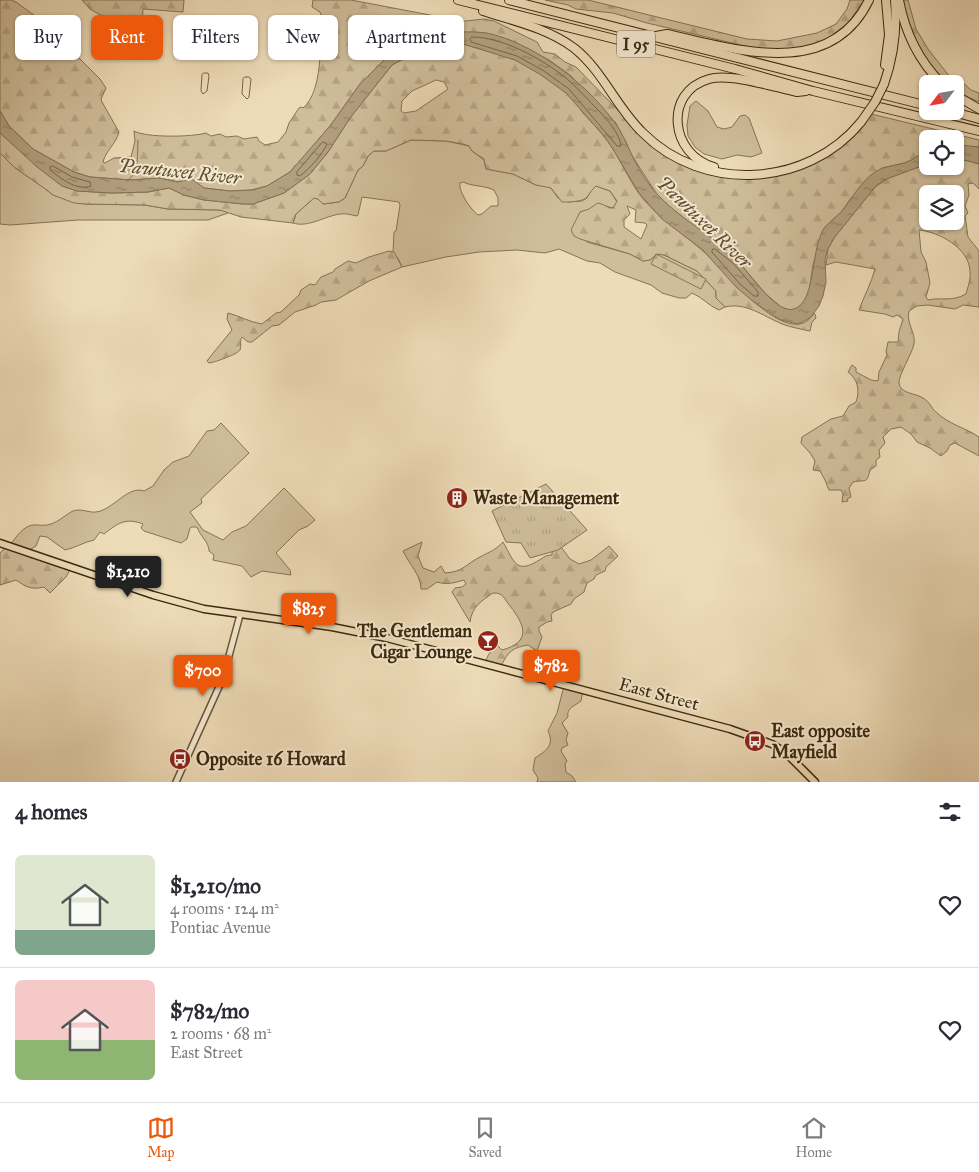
<!DOCTYPE html>
<meta charset="utf-8">
<style>
:root{--surface:#fff;--page:#f2f2f3;--text:#2b2b33;--muted:#7c7c81;--line:#e1e1e2;--accent:#ea580c}
body{margin:0;font-family:"IM FELL Great Primer",serif;background:var(--page);color:var(--text);height:100vh;display:flex;flex-direction:column;font-size:19px;white-space:nowrap}
*{box-sizing:border-box;margin:0}
p{font-size:16px;color:var(--muted)}
.icon{flex:none;width:28px;height:28px;fill:none;stroke:currentColor;stroke-width:2;stroke-linecap:round;stroke-linejoin:round}
.map{position:relative;height:782px;overflow:hidden}
.drawer{display:flex;flex-direction:column;background:var(--surface);flex:1}
.drawer>*{flex:none}
.guide{position:absolute;left:15px;top:15px;width:500px;height:45px;display:flex;gap:10px}
.needle{width:32px;rotate:239deg}
.fabs{position:absolute;left:919px;top:75px;display:grid;gap:10px}
.fabs a{display:grid;place-items:center;width:45px;height:45px;border-radius:8px;background:var(--surface);box-shadow:0 1px 4px #0004;font-size:25px}
.price{position:absolute;translate:-50% -42px;padding:0 11px;border-radius:5px;background:var(--accent);color:#fff;font-size:16px;line-height:32px;filter:drop-shadow(0 1px 2px #0008)}
.price::after{content:'';position:absolute;left:50%;top:30px;width:15px;height:11px;margin-left:-8px;background:inherit;clip-path:polygon(0 0,100% 0,50% 100%)}
.price.active{background:#222;color:#fff}
ul{padding:0;list-style:none}
li{display:flex;align-items:center;gap:15px;height:125px;padding:0 15px}
li+li{border-top:1px solid var(--line)}
li span{display:grid;place-items:center;flex:none;width:140px;height:100px;border-radius:8px;color:#555}
li>.icon{margin-inline-start:auto}
span .icon{width:60px;height:60px;fill:#fffc;stroke-width:1}
li b{font-size:21px}
h2{display:flex;justify-content:space-between;align-items:center;height:60px;padding:0 15px;font-size:21px}
.tag{padding:0 18px;border-radius:8px;background:var(--surface);box-shadow:0 1px 4px #0004;font-size:18px;line-height:45px}
.tag.active{background:var(--accent);color:#fff}
.tab-bar{display:flex;justify-content:space-around;align-items:center;height:70px;border-top:1px solid var(--line);background:var(--surface);font-size:14px;color:var(--muted)}
.tab-bar a{display:grid;justify-items:center;gap:2px}
.tab-bar .active{color:var(--accent)}
.map>svg:first-child{display:block}
.grass{fill:#d0be9b;stroke:#867454;fill-rule:evenodd}
.forest{fill:url(#forest-firs);stroke:#867454;fill-rule:evenodd}
.cemetery{fill:url(#cemetery-stones);stroke:#867454}
.park{fill:url(#park-tufts);stroke:#867454}
.water{fill:url(#water-ripples);stroke:#837051}
.lines{fill:none;stroke-linecap:round;stroke-linejoin:round}
.shore{stroke:#786446;stroke-width:1}
.stream{stroke:#837051;stroke-width:1}
.minor-casing{stroke:#695638;stroke-width:8}
.major-casing{stroke:#3d2a0d;stroke-width:9}
.highway-casing{stroke:#3d2a0d;stroke-width:10}
.minor{stroke:#f4e8d1;stroke-width:5}
.major{stroke:#eedcb8;stroke-width:6}
.highway{stroke:#eedcb8;stroke-width:8}
.highway-bridge-casing{stroke:#3d2a0d;stroke-width:10;stroke-linecap:butt}
.highway-bridge{stroke:#eedcb8;stroke-width:8}
.labels{text-anchor:middle;stroke-width:4;stroke-linejoin:round;paint-order:stroke}
.shield{fill:#f4e8d1;stroke:#746348;stroke-width:1}
.shield-label{font-size:16px;font-weight:bold;fill:#3d2a0d}
.poi-label{font-size:18px;font-weight:bold;fill:#3d2a0d;stroke:#f4e8d1;text-anchor:start}
.street-label{font-size:18px;fill:#3d2a0d;stroke:#f4e8d1}
.water-label{font-size:19px;font-style:italic;fill:#604d2f;stroke:#f4e8d1}
</style>
<div class="map">
<svg width="979" height="782" viewBox="0 0 979 782">
<defs>
<pattern id="forest-firs" width="22" height="20" patternUnits="userSpaceOnUse" patternTransform="scale(1.25)"><rect width="22" height="20" fill="#d0be9b"/><path d="M5 1l3.5 6h-7zM16 11l3.5 6h-7z" fill="#b4a384"/></pattern>
<pattern id="cemetery-stones" width="16" height="16" patternUnits="userSpaceOnUse" patternTransform="scale(1.25)"><rect width="16" height="16" fill="#d0be9b"/><path d="M2 7V4a2 2 0 0 1 4 0v3zM10 15v-3a2 2 0 0 1 4 0v3z" fill="#b4a384"/></pattern>
<pattern id="park-tufts" width="24" height="20" patternUnits="userSpaceOnUse" patternTransform="scale(1.25)"><rect width="24" height="20" fill="#d0be9b"/><path d="M3 7l-1-3M5 7V3M7 7l1-3M15 17l-1-3M17 17v-4M19 17l1-3" fill="none" stroke="#b4a384"/></pattern>
<pattern id="water-ripples" width="26" height="14" patternUnits="userSpaceOnUse" patternTransform="scale(1.25)"><rect width="26" height="14" fill="#b29f7e"/><path d="M2 4q2-2 4 0t4 0M15 11q2-2 4 0t4 0" fill="none" stroke="#928266"/></pattern>
</defs>
<rect width="100%" height="100%" fill="#eedcb8"/>
<filter id="stains"><feTurbulence type="fractalNoise" baseFrequency=".004" numOctaves="4"/><feColorMatrix values="0 0 0 0 .2 0 0 0 0 .09 0 0 0 0 .02 0 0 0 .5 -.17"/></filter>
<radialGradient id="worn" r=".72"><stop offset=".6" stop-color="#630" stop-opacity="0"/><stop offset="1" stop-color="#630" stop-opacity=".3"/></radialGradient>
<g class="grass">
<polygon points="696,101 708,111 717,127 724,129 732,127 740,116 745,115 749,118 762,153 751,157 737,155 722,159 704,154 695,147 688,136 687,125 690,106"/>
<path d="M411,140L446,141L469,146L472,151L484,160L486,169L513,174L536,185L547,186L551,188L558,198L568,202L582,201L587,198L592,189L596,186L610,191L617,202L613,208L605,206L580,212L578,218L587,242L630,254L643,261L650,260L657,254L664,255L697,271L716,291V298L725,307L719,310C709,306 702,297 692,293L686,298H679L662,293L651,285L615,272L600,263L587,261L559,249L545,253L517,250L479,252L446,257L402,267L399,260L393,252L394,232L396,231L400,205L399,202L362,197L358,215L357,216C351,215 346,213 340,214C325,216 308,228 293,223L296,214L314,198L318,199L323,204L339,202L345,198L358,170L363,166L368,156L374,151H386ZM463,182C474,187 483,185 494,190L498,198V206H491L482,214L478,215C471,210 458,191 460,183Z"/>
<polygon points="0,153 14,167 44,188 53,195 85,204 145,205 168,209 220,210 227,211 228,213 208,220 78,220 10,225 0,224"/>
<path d="M221,423L249,453L201,499L202,503L190,512L203,530L223,540L232,532L246,526L284,488L315,520L308,526L299,530L276,553L290,570L291,575L262,571L251,577L242,566L213,560L214,555L209,551C209,542 200,536 197,527H192L190,528L187,539L181,543L144,531L141,528L143,524C125,517 117,524 104,534L100,532L94,540C84,542 75,548 65,550L47,537L40,536L36,546L26,552L10,546C15,538 24,524 36,525C41,525 46,526 51,524C58,522 68,513 73,511C81,508 89,513 96,512C113,510 128,485 144,491L153,486L164,470L173,462L189,456L207,431L214,430Z"/>
<path d="M564,686L583,691L581,701C575,706 566,708 568,717L562,723L568,733L566,740L568,745L562,748L561,751L567,761L565,764L566,772L572,776L576,782H537L538,778L533,770L535,758C546,751 555,745 548,731L557,713Z"/>
</g>
<g class="forest">
<path d="M0,0H11L16,2L42,21L66,42L73,52L100,79L106,88L101,99L102,102L119,132C116,144 106,150 103,162L105,163L114,158L131,157L135,141L134,131C147,138 192,137 206,133L211,136L220,134L226,137L237,136L244,139L257,137L259,141L265,145L278,142L286,132L289,123L299,108L301,107L303,108C323,91 320,43 322,18L320,12L312,7L313,0H351L430,15L456,22L484,19L494,21L537,42L543,52L555,54L565,62L576,67L646,139L725,177H764L778,175L828,154L867,113L979,140V147L955,146V139H928L927,152L905,163L882,168L851,198L840,214L832,220L817,252L813,265L809,292L804,303L796,309L790,310L781,307L765,293L737,260L670,207L656,193L631,154L616,123L570,75L549,60L510,40L486,33L453,32L430,36L405,44L392,52L360,84L330,126L300,161L290,172L267,186L252,190L230,191L204,188L190,179L178,182L159,178L131,180L90,177L74,172L33,149L9,126L0,111Z"/>
<polygon points="82,0 184,0 183,12 143,9 142,23 135,27 124,25 111,21 90,9"/>
<polygon points="545,0 588,0 747,39 777,41 817,33 836,24 847,9 850,0 864,0 848,23 824,41 814,46 777,51 749,47 647,23 613,13 576,9 568,5"/>
<polygon points="899,0 908,0 916,29 928,49 950,77 957,81 962,82 971,90 979,93 979,102 955,91 955,84 944,84 919,54"/>
<path d="M451,43H460C476,48 492,52 507,57C526,63 551,80 566,93C572,98 578,106 583,113C594,125 606,137 614,151C624,167 632,186 644,200C662,221 684,234 704,252C721,267 790,355 814,313L815,314L816,318L812,322L810,331C800,329 790,327 782,324C763,316 746,302 725,307L716,298V291L697,271L664,255L657,254L650,260L643,261L630,254L580,239L574,236L571,230L580,212L589,209L598,203C604,204 607,208 613,208L617,201L610,191L596,186C591,190 590,194 586,198C581,202 568,202 562,202L551,188L536,185L513,174L486,169L484,159L472,151L469,146L463,144L446,141L411,140L386,151H374L368,156L363,166L358,170L345,198L339,202L323,204L318,199L314,198L296,214L293,223L241,217L220,210L168,209L145,205L85,204L74,203L53,195L44,188L14,167L0,153V133L62,186L77,191L112,193L148,192L169,188L184,195L204,200L243,204H253L284,193L310,174L328,152L350,118L392,65L410,55L431,47ZM436,80L444,82L448,89L416,111L404,113L401,111L402,101L412,91ZM627,206L636,210L635,222L645,223L647,225L641,239L624,227V220L630,214Z"/>
<path d="M955,159L969,161L979,164V189L973,183L968,184L969,195L965,206L968,213L965,216L968,237L979,251V307L963,305L955,309L928,305L917,306L909,311C906,324 916,332 914,344C912,354 898,376 899,383C900,394 916,393 923,398C930,402 931,408 936,412C948,424 966,428 979,437V456L955,443L950,445L947,451L941,456L930,448L917,442L911,434L901,427L891,429L883,437L885,443L879,450L880,457L876,460V466L870,470C867,485 865,479 853,482L849,488L851,497L847,499L848,501L842,502L843,494L841,490H829L825,480L820,471L813,470L815,461L810,453L801,443L802,437L831,419L843,416L849,406L856,402C860,391 858,379 848,372L852,365L856,368V372L871,380L878,381L879,372L887,355L886,352L888,342H898L899,332L903,319L897,315L893,317L885,314L859,310C864,296 871,284 875,269L836,262L826,265L828,249L834,238L875,187L890,177L927,164L928,166H955ZM928,194H955V221H928ZM919,230C939,232 969,248 970,271C971,280 968,286 966,294C952,302 942,297 928,300L926,297L930,283L926,262L921,252Z"/>
<path d="M389,251L394,252L402,267L369,281L336,300L321,302L316,305L295,312L279,325L272,326L252,342H248L242,337C239,342 242,345 240,350C238,354 213,363 209,363L207,361L210,357L232,330L227,319L228,313C240,316 249,322 262,324L276,313L281,312L299,295L301,290L310,284L315,285L321,277L333,272L335,269L348,261L356,263L369,257Z"/>
<path d="M422,542L418,556L423,568L434,572L441,566L445,573C463,572 466,564 480,557C489,552 496,550 503,542C515,563 516,575 541,559C545,556 547,555 552,555V552L561,547L570,559L579,564L591,560L609,546L618,556L606,567L605,571L596,575L594,579L587,583L584,592L574,599L571,604L553,612L551,615L552,621L547,622L539,627V631L542,637L537,651L528,645C510,648 508,653 500,668L485,663C488,655 490,650 498,646L502,650C532,642 525,625 510,606C505,600 503,592 493,593C481,601 472,607 470,622L452,592L455,588L462,587L466,584L464,580C454,583 447,585 437,582L427,589H421C421,575 409,564 403,551Z"/>
<path d="M7,546L71,568L66,577L50,593L44,587C31,590 26,587 16,580L0,585V553Z"/>
</g>
<polygon class="cemetery" points="656,254 706,279 701,289 651,264"/>
<polygon class="park" points="546,484 587,530 558,550 530,558 521,543 506,542 492,511"/>
<g class="water">
<path d="M453,32C467,32 481,31 495,35C540,48 588,85 615,123C622,132 626,143 631,153C636,165 648,184 657,194C680,220 716,236 739,262C749,273 777,315 794,309C817,302 810,246 825,227C830,222 836,217 841,212C852,199 861,181 875,172C884,166 894,166 904,163C912,161 919,154 927,152V164L884,180L875,187L834,238L828,249L825,259L826,282L823,296L819,306L810,318L798,324L781,320L755,303L737,288L703,250L662,219L639,193L613,149L604,136L566,93L541,75L515,60L460,43L431,47L410,55L392,65L350,118L328,152L310,174L284,193L253,204H243L204,200L184,195L169,188L148,192L112,193L77,191L62,186L37,167L0,133V111L9,126L33,149L74,172L90,177L131,180L159,178L178,182L190,179L193,180L204,188L230,191L252,190L267,186L290,172L330,126L360,84L392,52L405,44L429,36Z"/>
<polygon points="960,145 979,147 979,164 969,161 955,159 955,146"/>
</g>
<g class="lines">
<g class="shore">
<path d="M472,37C503,37 542,59 566,78C578,88 588,100 599,111C607,119 620,134 621,146H617L569,89L544,71L517,56L471,42L470,39Z"/>
<polygon points="204,73 208,73 209,76 207,91 203,94 201,91 202,75"/>
<polygon points="245,77 249,77 251,79 249,97 247,99 242,94 243,79"/>
<path d="M323,142L327,144C322,155 310,168 300,176L297,175V172Z"/>
<path d="M53,166L72,177L90,182L91,186C76,191 62,179 50,170V167Z"/>
<polygon points="713,249 715,249 734,264 758,292 758,296 754,296 740,284 712,252"/>
</g>
<path class="stream" d="M127,181C140,173 137,153 138,140"/>
<g class="minor-casing">
<polyline id="minor" points="176,782 223,678 240,615"/>
</g>
<g class="major-casing">
<polyline id="major" points="0,543 153,595 204,609 332,627 387,638 730,729 772,744 786,753 815,782"/>
</g>
<g class="highway-casing">
<g id="highway">
<polyline points="458,0 735,69 813,91 979,131"/>
<polyline points="509,0 928,106"/>
<path d="M899,0C905,33 918,60 942,84"/>
<path d="M483,11C514,21 547,28 574,48C603,71 616,107 643,133C703,193 807,188 861,122"/>
<path d="M656,36L667,34C735,49 830,81 869,0"/>
<polyline points="885,65 889,35 886,0"/>
<path d="M884,84C894,56 897,29 895,0"/>
<polyline points="955,95 979,109"/>
<polyline points="950,111 979,119"/>
<path d="M714,167C670,155 663,92 709,79C730,73 774,87 797,92L806,91"/>
</g>
</g>
<use href="#minor" class="minor"/>
<use href="#major" class="major"/>
<use href="#highway" class="highway"/>
<g class="highway-bridge-casing">
<polyline id="highway-bridge" points="861,122 875,102 884,84"/>
</g>
<use href="#highway-bridge" class="highway-bridge"/>
</g>
<defs>
<g id="building-disc" transform="scale(1.125)"><circle r="9.5" fill="#8f2418" stroke="#f4e8d1"/><path d="M-4-6H4V6H1V3H-1V6H-4ZM-2.5-4.3h1.7v1.8h-1.7ZM.8-4.3h1.7v1.8H.8ZM-2.5-1h1.7V.8h-1.7ZM.8-1h1.7V.8H.8Z" fill="#fff"/></g>
<g id="bar-disc" transform="scale(1.125)"><circle r="9.5" fill="#8f2418" stroke="#f4e8d1"/><path d="M-6-5H6L.8 .8V4.5H3.5V6h-7V4.5H-.8V.8Z" fill="#fff"/></g>
<g id="bus-disc" transform="scale(1.125)"><circle r="9.5" fill="#8f2418" stroke="#f4e8d1"/><path d="M-5-6H5V4H4V6H2V4H-2V6H-4V4H-5ZM-3.5-4V0h7V-4ZM-3.5 1.2v1.5H-2V1.2ZM2 1.2v1.5H3.5V1.2Z" fill="#fff"/></g>
</defs>
<g fill-rule="evenodd">
<use href="#building-disc" x="457" y="498"/>
<use href="#bar-disc" x="488" y="641"/>
<use href="#bus-disc" x="755" y="741"/>
<use href="#bus-disc" x="180" y="759"/>
</g>
<g class="labels">
<rect class="shield" x="617" y="30.5" width="38" height="27" rx="4"/>
<g class="shield-label">
<text x="636" y="50">I 95</text>
</g>
<g class="poi-label">
<text x="473" y="504">Waste Management</text>
<text x="472" y="637" text-anchor="end">The Gentleman<tspan x="472" dy="21">Cigar Lounge</tspan></text>
<text x="771" y="737">East opposite<tspan x="771" dy="21">Mayfield</tspan></text>
<text x="196" y="765">Opposite 16 Howard</text>
</g>
<g class="street-label">
<text transform="translate(659 694) rotate(15)" y="6">East Street</text>
</g>
<g class="water-label">
<text transform="translate(180 171) rotate(6)" y="7">Pawtuxet River</text>
<text transform="translate(705 222) rotate(44)" y="7">Pawtuxet River</text>
</g>
</g>
<rect width="100%" height="100%" filter="url(#stains)"/>
<rect width="100%" height="100%" fill="url(#worn)"/>
</svg>
<div class="fabs">
<a><svg class="needle" viewBox="-14 -14 28 28"><path d="M0-13l5 13h-10z" fill="#e53935"/><path d="M0 13l5-13h-10z" fill="#7c7c81"/></svg></a>
<a><svg class="icon" aria-label="locate" viewBox="0 0 24 24"><circle cx="12" cy="12" r="6"/><path d="M12 2v4M12 18v4M2 12h4M18 12h4"/></svg></a>
<a><svg class="icon" aria-label="layers" viewBox="0 0 24 24"><path d="M12 4l9 5-9 5-9-5zM3 14l9 5 9-5"/></svg></a>
</div>
<b class="price active" style="left:128px;top:598px">$1,210</b>
<b class="price" style="left:309px;top:635px">$825</b>
<b class="price" style="left:551px;top:692px">$782</b>
<b class="price" style="left:203px;top:697px">$700</b>
<div class="guide">
<a class="tag">Buy</a>
<a class="tag active">Rent</a>
<a class="tag">Filters</a>
<a class="tag">New</a>
<a class="tag">Apartment</a>
</div>
</div>
<section class="drawer">
<h2>4 homes<svg class="icon" aria-label="filters" viewBox="0 0 24 24"><path d="M4 7h16M4 17h16"/><circle cx="9" cy="7" r="2"/><circle cx="15" cy="17" r="2"/></svg></h2>
<ul>
<li><span style="background:linear-gradient(#dfe7d0 75%,#7fa58c 0)"><svg class="icon" aria-label="home" viewBox="0 0 24 24"><path d="M3 11l9-7 9 7M6 9v11h12V9"/></svg></span><div><b>$1,210/mo</b><p>4 rooms · 124 m²</p><p>Pontiac Avenue</p></div><svg class="icon" aria-label="heart" viewBox="0 0 24 24"><path d="M12 20l-8-8c-3-5 5-10 8-4 3-6 11-1 8 4z"/></svg></li>
<li><span style="background:linear-gradient(#f6c9c9 60%,#8fb573 0)"><svg class="icon" aria-label="home" viewBox="0 0 24 24"><path d="M3 11l9-7 9 7M6 9v11h12V9"/></svg></span><div><b>$782/mo</b><p>2 rooms · 68 m²</p><p>East Street</p></div><svg class="icon" aria-label="heart" viewBox="0 0 24 24"><path d="M12 20l-8-8c-3-5 5-10 8-4 3-6 11-1 8 4z"/></svg></li>
</ul>
</section>
<nav class="tab-bar">
<a class="active"><svg class="icon" aria-label="map" viewBox="0 0 24 24"><path d="M3 6l6-2 6 2 6-2v14l-6 2-6-2-6 2zM9 4v14M15 6v14"/></svg>Map</a>
<a><svg class="icon" aria-label="saved" viewBox="0 0 24 24"><path d="M7 4h10v16l-5-4-5 4z"/></svg>Saved</a>
<a><svg class="icon" aria-label="home" viewBox="0 0 24 24"><path d="M3 11l9-7 9 7M6 9v11h12V9"/></svg>Home</a>
</nav>
